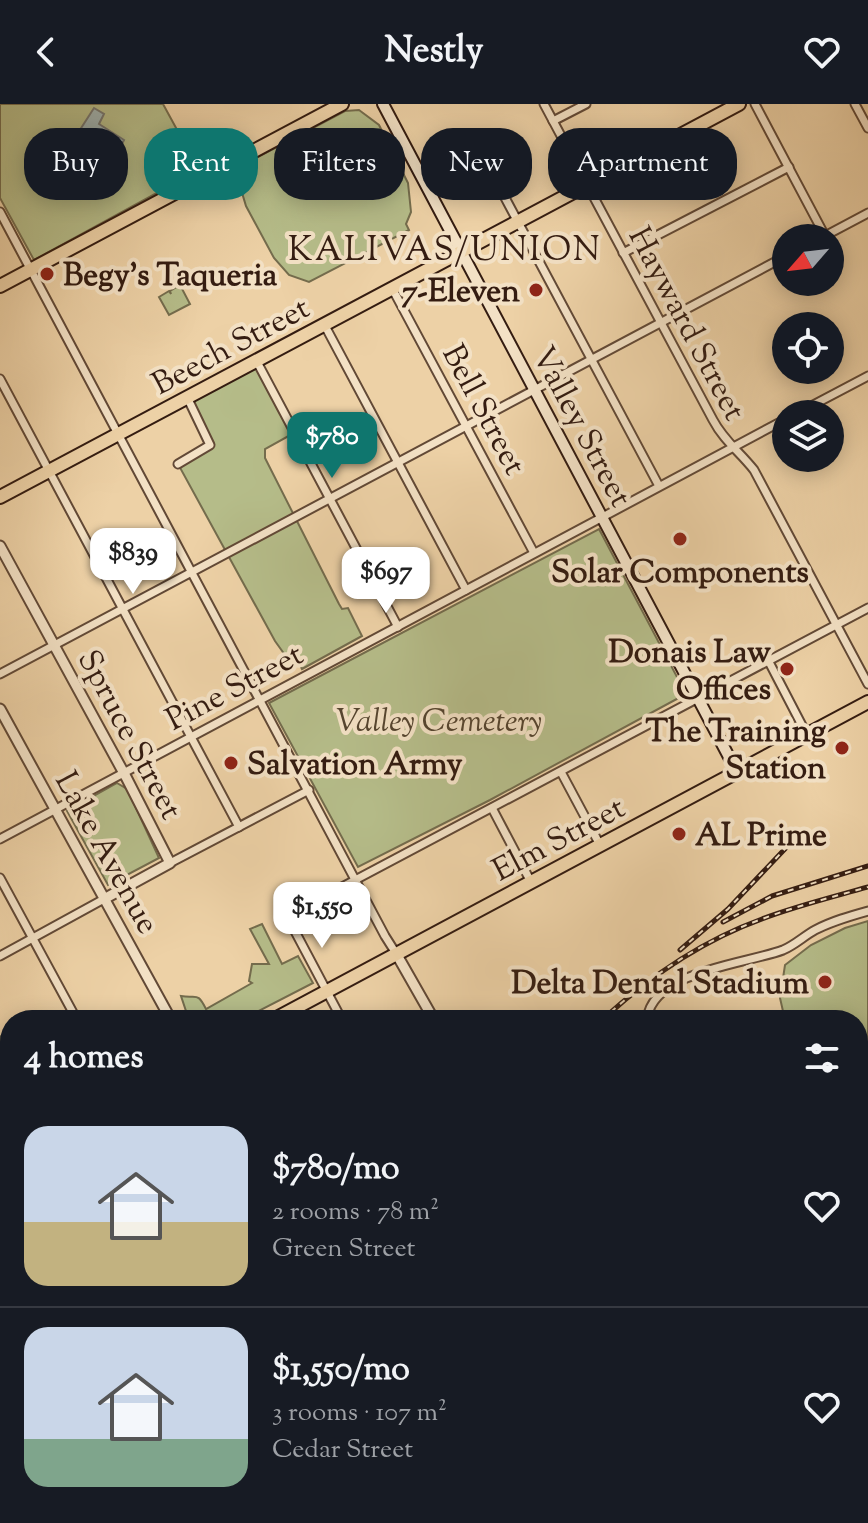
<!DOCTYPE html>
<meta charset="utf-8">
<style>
:root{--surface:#171b24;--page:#242831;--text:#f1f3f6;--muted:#9ea1a6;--line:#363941;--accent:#0f766e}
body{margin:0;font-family:"Sorts Mill Goudy",serif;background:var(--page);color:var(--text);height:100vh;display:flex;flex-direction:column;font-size:30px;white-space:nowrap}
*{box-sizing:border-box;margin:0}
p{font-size:26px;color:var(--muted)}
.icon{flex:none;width:44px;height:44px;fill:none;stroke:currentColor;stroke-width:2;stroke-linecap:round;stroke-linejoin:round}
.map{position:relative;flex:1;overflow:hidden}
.side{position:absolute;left:0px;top:906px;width:868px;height:514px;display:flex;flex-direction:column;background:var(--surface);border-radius:32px 32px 0 0;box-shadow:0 4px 20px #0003}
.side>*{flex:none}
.hud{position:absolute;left:24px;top:24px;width:820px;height:72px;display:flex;gap:16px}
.needle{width:52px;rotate:242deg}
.buttons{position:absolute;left:772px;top:120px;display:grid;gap:16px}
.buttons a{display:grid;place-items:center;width:72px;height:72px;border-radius:50%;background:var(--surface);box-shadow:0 4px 20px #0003;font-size:40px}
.price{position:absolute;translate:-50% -68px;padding:0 18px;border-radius:16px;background:#fff;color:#222;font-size:26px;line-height:52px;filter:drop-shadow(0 2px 4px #0008)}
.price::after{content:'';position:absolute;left:50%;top:48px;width:24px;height:18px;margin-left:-12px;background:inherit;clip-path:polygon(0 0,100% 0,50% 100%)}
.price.current{background:var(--accent);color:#fff}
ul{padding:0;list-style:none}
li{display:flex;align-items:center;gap:24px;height:200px;padding:0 24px}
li+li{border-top:2px solid var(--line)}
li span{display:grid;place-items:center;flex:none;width:224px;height:160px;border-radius:24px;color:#555}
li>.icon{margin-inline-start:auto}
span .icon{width:96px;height:96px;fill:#fffc;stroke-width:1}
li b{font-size:34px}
h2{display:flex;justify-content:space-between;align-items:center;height:96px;padding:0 24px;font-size:34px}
.pill{padding:0 28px;border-radius:32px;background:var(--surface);box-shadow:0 4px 20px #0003;font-size:28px;line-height:72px}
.pill.current{background:var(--accent);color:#fff}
header{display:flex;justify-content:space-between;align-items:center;height:104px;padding:0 24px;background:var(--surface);font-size:36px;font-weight:800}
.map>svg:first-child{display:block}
.green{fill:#b5bc89;stroke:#746c4d;stroke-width:2}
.water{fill:#9fb4b3;stroke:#747772;stroke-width:2}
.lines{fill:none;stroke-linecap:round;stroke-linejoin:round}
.minor-casing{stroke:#624936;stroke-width:11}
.tertiary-casing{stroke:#624936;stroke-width:13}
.secondary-casing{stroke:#341c11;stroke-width:14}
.primary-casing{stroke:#341c11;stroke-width:16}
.motorway-casing{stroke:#341c11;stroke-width:18}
.minor{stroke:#f3e1c5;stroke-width:7}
.tertiary{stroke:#f3e1c5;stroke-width:9}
.secondary{stroke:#f3e1c5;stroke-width:10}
.primary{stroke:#edd1a6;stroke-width:12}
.motorway{stroke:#edd1a6;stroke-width:14}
.rail-casing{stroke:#341c11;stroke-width:5}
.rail{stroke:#f3e1c5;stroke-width:2;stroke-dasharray:6;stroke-linecap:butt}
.poi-dot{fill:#8f2418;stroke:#f3e1c5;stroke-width:3}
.labels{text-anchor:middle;stroke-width:8;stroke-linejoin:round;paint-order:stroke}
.poi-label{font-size:32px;font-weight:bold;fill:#341c11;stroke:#f3e1c5;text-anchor:end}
.street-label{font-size:32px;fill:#341c11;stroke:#f3e1c5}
.park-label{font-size:32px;font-style:italic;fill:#54442f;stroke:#f3e1c5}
.neighbourhood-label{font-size:34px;letter-spacing:2px;fill:#341c11;stroke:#f3e1c5}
</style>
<header><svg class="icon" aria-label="back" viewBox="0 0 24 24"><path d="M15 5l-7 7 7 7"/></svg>Nestly<svg class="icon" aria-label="heart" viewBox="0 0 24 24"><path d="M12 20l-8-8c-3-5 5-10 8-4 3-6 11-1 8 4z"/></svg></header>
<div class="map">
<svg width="868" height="1419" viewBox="0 0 868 1419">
<rect width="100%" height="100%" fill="#edd1a6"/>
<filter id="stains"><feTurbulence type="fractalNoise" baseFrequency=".0025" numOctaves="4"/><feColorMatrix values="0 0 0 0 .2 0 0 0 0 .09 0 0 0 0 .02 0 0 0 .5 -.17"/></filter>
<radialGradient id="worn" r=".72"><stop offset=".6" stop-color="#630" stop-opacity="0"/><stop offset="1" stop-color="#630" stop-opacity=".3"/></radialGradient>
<g class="green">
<polygon points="0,0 163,0 199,66 34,156 0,94"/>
<polygon points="359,6 379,21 408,79 411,108 406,120 409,126 309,178 289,171 274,154 246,102 240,82 245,60 345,7"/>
<polygon points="180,181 190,200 169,211 159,193 169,187 171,190 170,187"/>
<polygon points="256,256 294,329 265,345 265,354 339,500 342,505 348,504 362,532 302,565 293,547 285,551 275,537 178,360 208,344 187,293"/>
<polygon points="599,425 686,590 490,696 358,763 269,599"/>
<polygon points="117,679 127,685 131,693 159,754 108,781 67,707"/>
<polygon points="868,817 868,954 858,958 858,916 785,916 780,894 785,861 811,841 845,824"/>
<path d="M262,820L282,860L298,852L313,879L241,916H189L181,892C197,895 197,887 206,905L252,879L249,877L252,860H269L250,825Z"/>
<polygon points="10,927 10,1035 0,1032 0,933"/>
</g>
<g class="water">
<polygon points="94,4 104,10 99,20 124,36 113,56 76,32"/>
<polygon points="868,989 868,1157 858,1165 858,992"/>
<polygon points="454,1410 621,1410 614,1419 440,1419"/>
</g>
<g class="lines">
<g class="minor-casing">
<g id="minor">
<path d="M544,0L713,316C724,337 740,348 754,366L868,580"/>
<polyline points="755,0 825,132"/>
<polyline points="855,0 868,24"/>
<polyline points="553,17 586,0"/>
<polyline points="479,45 659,382"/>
<polyline points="0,108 385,832 397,851"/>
<polyline points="821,134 868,109"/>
<polyline points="623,149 789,63"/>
<polyline points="392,184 534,449"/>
<polyline points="324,220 466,486"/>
<polyline points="256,256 398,523"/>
<polyline points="0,275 239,723"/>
<polyline points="796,310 868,272"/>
<polyline points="178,360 210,341 187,293"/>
<polyline points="768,556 807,631"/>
<polyline points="0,570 786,152"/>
<polyline points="561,668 600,741"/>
<polyline points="492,704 531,778"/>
<polyline points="0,735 786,315"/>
<polyline points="170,759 309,686"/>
<polyline points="0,774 77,916"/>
<polyline points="0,852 104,795"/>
<polyline points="342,916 289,816 291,810 868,504"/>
<path d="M647,916C651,867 746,860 783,846C795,841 804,832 815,826C832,817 850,812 868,807"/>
<polyline points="0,1074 10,1093"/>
<polyline points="0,1159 10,1154"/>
<polyline points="0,1240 10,1259"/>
<polyline points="858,1278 868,1267"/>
<polyline points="858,1360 868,1371"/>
<polyline points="70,1410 72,1419"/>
<polyline points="0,1414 31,1410"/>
<polyline points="239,1419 258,1410"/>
</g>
</g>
<g class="tertiary-casing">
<g id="tertiary">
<polyline points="0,442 126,673 170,759 104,795"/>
<polyline points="0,605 171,916"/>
<polyline points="397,851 434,916"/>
<polyline points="0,1370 10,1368"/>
<polyline points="0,1382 10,1381"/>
</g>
</g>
<g class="secondary-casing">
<g id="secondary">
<polyline points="383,0 737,668"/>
<polyline points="858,1342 868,1333"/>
<polyline points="804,1419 809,1410"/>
<polyline points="813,1419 818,1410"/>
</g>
</g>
<g class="primary-casing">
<g id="primary">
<polyline points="0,182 342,0"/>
<polyline points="0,393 739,0"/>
<polyline points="273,916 868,598"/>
<polyline points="0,1062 10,1056"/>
<polyline points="757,1410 771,1419"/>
</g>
</g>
<g class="motorway-casing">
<g id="motorway">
<polyline points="858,1182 868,1176"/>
<polyline points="858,1212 868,1204"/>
<polyline points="858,1240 868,1232"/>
<polyline points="858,1257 868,1247"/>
<polyline points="769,1410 774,1419"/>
<polyline points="632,1419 639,1410"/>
<polyline points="654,1419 662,1410"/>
<polyline points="684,1419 692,1410"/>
<polyline points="703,1419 705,1410"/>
<polyline points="729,1419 736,1413"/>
</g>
</g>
<use href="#minor" class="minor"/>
<use href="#tertiary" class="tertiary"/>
<use href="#secondary" class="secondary"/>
<use href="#primary" class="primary"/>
<use href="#motorway" class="motorway"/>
<g class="rail-casing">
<g id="rail">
<polyline points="723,818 772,792 868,762"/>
<polyline points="680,846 728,805 800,729"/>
<path d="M602,916C649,873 701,837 762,815C796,802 833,793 868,783"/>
<polyline points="0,1399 10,1398"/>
</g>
</g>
<use href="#rail" class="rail"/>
</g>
<g class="poi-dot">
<circle cx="47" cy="170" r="8"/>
<circle cx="536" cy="186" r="8"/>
<circle cx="680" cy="435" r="8"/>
<circle cx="787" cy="565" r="8"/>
<circle cx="842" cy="644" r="8"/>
<circle cx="231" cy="659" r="8"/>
<circle cx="679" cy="730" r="8"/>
<circle cx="825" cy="878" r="8"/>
</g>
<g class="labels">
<g class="poi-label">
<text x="63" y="181" text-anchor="start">Begy's Taqueria</text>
<text x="520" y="197">7-Eleven</text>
<text x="680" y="478" text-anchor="middle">Solar Components</text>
<text x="771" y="558">Donais Law<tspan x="771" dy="37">Offices</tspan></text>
<text x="826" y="637">The Training<tspan x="826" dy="37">Station</tspan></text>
<text x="247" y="670" text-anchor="start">Salvation Army</text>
<text x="695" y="741" text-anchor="start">AL Prime</text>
<text x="809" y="889">Delta Dental Stadium</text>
</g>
<g class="street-label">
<text transform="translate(688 219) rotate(62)" y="11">Hayward Street</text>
<text transform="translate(230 241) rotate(-28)" y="11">Beech Street</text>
<text transform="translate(485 305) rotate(62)" y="11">Bell Street</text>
<text transform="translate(583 322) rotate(62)" y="11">Valley Street</text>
<text transform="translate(234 582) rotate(-28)" y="11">Pine Street</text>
<text transform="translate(131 630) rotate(62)" y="11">Spruce Street</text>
<text transform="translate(558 734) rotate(-28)" y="11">Elm Street</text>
<text transform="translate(108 748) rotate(61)" y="11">Lake Avenue</text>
</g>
<g class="park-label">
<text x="439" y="627">Valley Cemetery</text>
</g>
<g class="neighbourhood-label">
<text x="445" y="156">KALIVAS/UNION</text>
</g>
</g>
<rect width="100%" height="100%" filter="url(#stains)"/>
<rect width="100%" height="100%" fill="url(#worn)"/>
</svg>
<div class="buttons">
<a><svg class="needle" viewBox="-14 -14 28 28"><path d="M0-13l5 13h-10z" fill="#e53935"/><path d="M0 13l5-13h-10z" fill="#9ea1a6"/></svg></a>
<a><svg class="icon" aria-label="locate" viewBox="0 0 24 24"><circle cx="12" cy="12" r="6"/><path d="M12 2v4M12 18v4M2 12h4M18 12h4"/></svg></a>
<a><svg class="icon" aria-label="layers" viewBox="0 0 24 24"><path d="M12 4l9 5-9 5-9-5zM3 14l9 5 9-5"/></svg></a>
</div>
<b class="price current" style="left:332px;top:376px">$780</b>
<b class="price" style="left:133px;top:492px">$839</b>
<b class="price" style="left:386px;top:511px">$697</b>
<b class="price" style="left:322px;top:846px">$1,550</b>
<div class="hud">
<a class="pill">Buy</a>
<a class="pill current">Rent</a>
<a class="pill">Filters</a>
<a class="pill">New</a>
<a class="pill">Apartment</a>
</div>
<section class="side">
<h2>4 homes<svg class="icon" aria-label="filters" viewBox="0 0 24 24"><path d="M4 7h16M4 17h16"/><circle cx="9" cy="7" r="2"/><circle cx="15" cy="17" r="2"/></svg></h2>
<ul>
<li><span style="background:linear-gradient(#c9d6e8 60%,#c2b280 0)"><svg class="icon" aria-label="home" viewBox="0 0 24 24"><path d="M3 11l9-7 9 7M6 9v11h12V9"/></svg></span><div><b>$780/mo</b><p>2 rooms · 78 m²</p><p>Green Street</p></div><svg class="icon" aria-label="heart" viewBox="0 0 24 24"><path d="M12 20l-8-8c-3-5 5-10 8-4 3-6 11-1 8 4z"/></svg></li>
<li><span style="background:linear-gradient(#c9d6e8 70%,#7fa58c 0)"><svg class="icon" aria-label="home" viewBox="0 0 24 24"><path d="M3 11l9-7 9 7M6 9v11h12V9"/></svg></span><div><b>$1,550/mo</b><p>3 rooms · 107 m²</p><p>Cedar Street</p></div><svg class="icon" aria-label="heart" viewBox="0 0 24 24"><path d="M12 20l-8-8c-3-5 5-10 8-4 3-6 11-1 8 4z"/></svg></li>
</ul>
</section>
</div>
